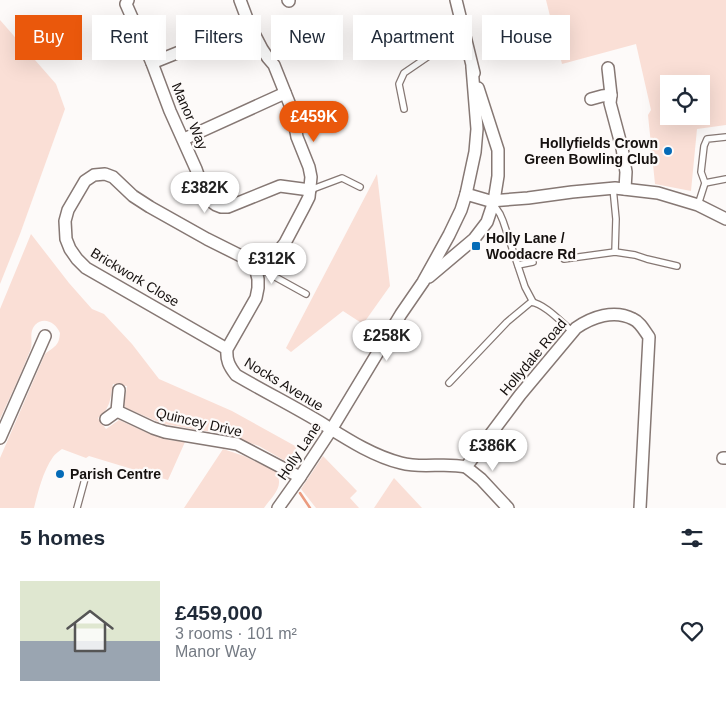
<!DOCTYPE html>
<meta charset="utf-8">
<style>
:root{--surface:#fff;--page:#f6f6f7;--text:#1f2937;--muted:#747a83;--accent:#ea580c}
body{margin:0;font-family:Helvetica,sans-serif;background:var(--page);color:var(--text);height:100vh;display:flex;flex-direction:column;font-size:19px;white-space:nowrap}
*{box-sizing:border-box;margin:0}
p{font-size:16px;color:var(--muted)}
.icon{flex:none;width:28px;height:28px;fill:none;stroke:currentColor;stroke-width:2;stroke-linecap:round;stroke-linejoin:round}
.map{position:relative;height:508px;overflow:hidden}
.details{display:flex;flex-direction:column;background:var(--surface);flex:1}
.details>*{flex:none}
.hud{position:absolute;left:15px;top:15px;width:696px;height:45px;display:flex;gap:10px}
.buttons{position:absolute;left:660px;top:75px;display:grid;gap:10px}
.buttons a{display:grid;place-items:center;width:50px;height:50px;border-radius:0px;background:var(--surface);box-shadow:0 5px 20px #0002;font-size:25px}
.price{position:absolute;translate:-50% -42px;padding:0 11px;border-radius:18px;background:#fff;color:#222;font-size:16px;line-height:32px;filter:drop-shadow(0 1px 2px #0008)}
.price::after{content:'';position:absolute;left:50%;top:30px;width:15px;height:11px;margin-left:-8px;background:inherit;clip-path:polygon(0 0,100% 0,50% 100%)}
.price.selected{background:var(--accent);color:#fff}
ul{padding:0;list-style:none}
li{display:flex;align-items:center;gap:15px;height:125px;padding:0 20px}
li span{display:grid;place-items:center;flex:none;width:140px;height:100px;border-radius:0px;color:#555}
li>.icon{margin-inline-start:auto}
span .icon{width:60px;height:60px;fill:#fffc;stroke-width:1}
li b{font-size:21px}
h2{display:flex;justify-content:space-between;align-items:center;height:60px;padding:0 20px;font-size:21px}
.chip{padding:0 18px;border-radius:0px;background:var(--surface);box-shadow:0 5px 20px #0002;font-size:18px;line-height:45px}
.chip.selected{background:var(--accent);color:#fff}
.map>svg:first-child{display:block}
.green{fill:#fadfd6;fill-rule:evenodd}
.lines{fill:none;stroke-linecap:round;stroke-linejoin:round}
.stream{stroke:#eb9b7f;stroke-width:2.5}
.service-casing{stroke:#867874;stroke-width:8}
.minor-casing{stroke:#867874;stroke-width:14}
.service{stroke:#fff;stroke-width:5.5}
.minor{stroke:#fff;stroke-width:11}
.poi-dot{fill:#056bb7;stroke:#fdfaf9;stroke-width:2}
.labels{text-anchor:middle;stroke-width:4.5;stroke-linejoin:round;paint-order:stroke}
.street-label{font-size:14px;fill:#16110f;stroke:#fdfaf9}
.poi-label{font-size:14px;font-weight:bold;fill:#16110f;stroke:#fdfaf9;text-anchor:start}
</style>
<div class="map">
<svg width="726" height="508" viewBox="0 0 726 508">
<rect width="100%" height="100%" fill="#fdfaf9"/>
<g class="green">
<path d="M546,0H726V125L697,129L691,191L655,184L648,115L651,110L636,44L562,64ZM669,84H701V116H669Z"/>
<polygon points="0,20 56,84 65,109 20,234 0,284"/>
<polygon points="377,174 390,286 363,324 343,311 291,352 286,348"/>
<path d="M31,234L69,283L84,300L92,309L104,314L132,344L159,379L232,411L297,447L287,462L259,446L224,434L163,424L126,408L124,405L127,386L113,384C110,399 111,408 98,418L106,429L119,420L150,434L169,440L185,442L168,480L89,456L86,458L62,449C59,451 55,454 53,457C43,471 38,492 34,508H0V458L45,354C55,346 59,346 60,333C56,323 44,316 35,325C28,333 34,343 30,351C21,374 10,397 0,419V309Z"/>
<path d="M223,449L244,456L275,471C286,486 272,496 264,508H184Z"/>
<polygon points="323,456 357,491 350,498 359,508 316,508 301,489"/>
<polygon points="394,478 422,508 374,508"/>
</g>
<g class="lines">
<polyline class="stream" points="300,493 310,508"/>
<g class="service-casing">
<g id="service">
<polyline points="404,109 399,84 404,73 464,32"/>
<polyline points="705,183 726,179"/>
<polyline points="613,188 616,219 615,252"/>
<polyline points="310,190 342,178 360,187"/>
<polyline points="494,205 500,214 503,221 525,287 533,302"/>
<polyline points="698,205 705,183 701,172 704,146 707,139 726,137"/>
<polyline points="564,259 615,252 635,255 647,259 677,266"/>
<polyline points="518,265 533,262"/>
<polyline points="259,268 306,294"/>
<path d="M449,383L507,322L531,302C545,304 561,322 573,332"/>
<polyline points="77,508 86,475"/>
</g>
</g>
<g class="minor-casing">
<g id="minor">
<polyline points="128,0 126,4 152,63 170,111 196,169 204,192 209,200 216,205 221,207 228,207 280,186 310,190"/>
<polyline points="240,0 249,24 262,49 268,58 274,65 292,110 297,137 309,167 311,177 309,197 304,207 285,243 273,258 256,271"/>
<polyline points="288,0 289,1"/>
<polyline points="456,0 474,73"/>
<polyline points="152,63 249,24"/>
<polyline points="608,68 611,95 610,103 622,148 626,172 625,189"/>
<polyline points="591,99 602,96 611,95"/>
<polyline points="184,139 285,93"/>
<polyline points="466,194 490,201 528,198 572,192 615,188 658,193 698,205 726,219"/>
<polyline points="429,277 474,239 487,222 494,201 498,176 498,150 478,88"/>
<path d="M227,349L86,268L77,259L70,249L66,239L65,221L68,210L85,181L94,175L105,174L113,177L133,196L150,207L207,239L247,259L256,271L258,279V288L256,298L227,349C226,360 229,366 236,375C265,392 295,407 323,424C347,439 373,456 401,463C423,469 444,462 466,467"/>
<polyline points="117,411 153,428 165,432 237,444 300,477"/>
<polyline points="106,419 117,411 119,390"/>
<polyline points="0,438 45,336"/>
<polyline points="723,458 726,458"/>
<polyline points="278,508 300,477 331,430 401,314 423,282 449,235 461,210 466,194 475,152 477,129 472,67"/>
<path d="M508,508L481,479L466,467L520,395L576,328C592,317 614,309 633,319C640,322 644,330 649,337L640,508"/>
</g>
</g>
<use href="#service" class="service"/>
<use href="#minor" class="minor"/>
</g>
<g class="poi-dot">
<circle cx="668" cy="151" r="5"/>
<rect x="471" y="241" width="10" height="10" rx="2.5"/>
<circle cx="60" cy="474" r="5"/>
</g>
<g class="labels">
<g class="street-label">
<text transform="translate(190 116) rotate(67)" y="5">Manor Way</text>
<text transform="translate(135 277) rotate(31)" y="5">Brickwork Close</text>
<text transform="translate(533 357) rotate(-50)" y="5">Hollydale Road</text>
<text transform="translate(284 384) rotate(31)" y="5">Nocks Avenue</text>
<text transform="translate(199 422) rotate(13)" y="5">Quincey Drive</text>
<text transform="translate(299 451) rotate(-56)" y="5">Holly Lane</text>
</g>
<g class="poi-label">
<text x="658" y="148" text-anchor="end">Hollyfields Crown<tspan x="658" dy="16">Green Bowling Club</tspan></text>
<text x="486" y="243">Holly Lane /<tspan x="486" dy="16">Woodacre Rd</tspan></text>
<text x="70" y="479">Parish Centre</text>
</g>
</g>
</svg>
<div class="buttons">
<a><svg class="icon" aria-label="locate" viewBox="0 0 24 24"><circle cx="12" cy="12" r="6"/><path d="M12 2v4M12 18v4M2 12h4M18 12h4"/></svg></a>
</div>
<b class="price selected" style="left:314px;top:143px">£459K</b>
<b class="price" style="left:205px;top:214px">£382K</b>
<b class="price" style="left:272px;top:285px">£312K</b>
<b class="price" style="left:387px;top:362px">£258K</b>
<b class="price" style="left:493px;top:472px">£386K</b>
<div class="hud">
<a class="chip selected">Buy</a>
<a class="chip">Rent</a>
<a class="chip">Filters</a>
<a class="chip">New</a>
<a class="chip">Apartment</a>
<a class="chip">House</a>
</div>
</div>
<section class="details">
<h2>5 homes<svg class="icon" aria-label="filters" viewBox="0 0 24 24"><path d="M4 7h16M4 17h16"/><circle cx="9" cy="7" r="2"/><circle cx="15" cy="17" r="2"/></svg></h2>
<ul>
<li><span style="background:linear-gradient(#dfe7d0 60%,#9aa5b1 0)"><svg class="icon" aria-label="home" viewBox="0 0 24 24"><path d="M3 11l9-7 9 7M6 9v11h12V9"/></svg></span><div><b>£459,000</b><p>3 rooms · 101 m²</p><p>Manor Way</p></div><svg class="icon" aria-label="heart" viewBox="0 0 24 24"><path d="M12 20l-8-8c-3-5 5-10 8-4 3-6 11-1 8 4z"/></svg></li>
</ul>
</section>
